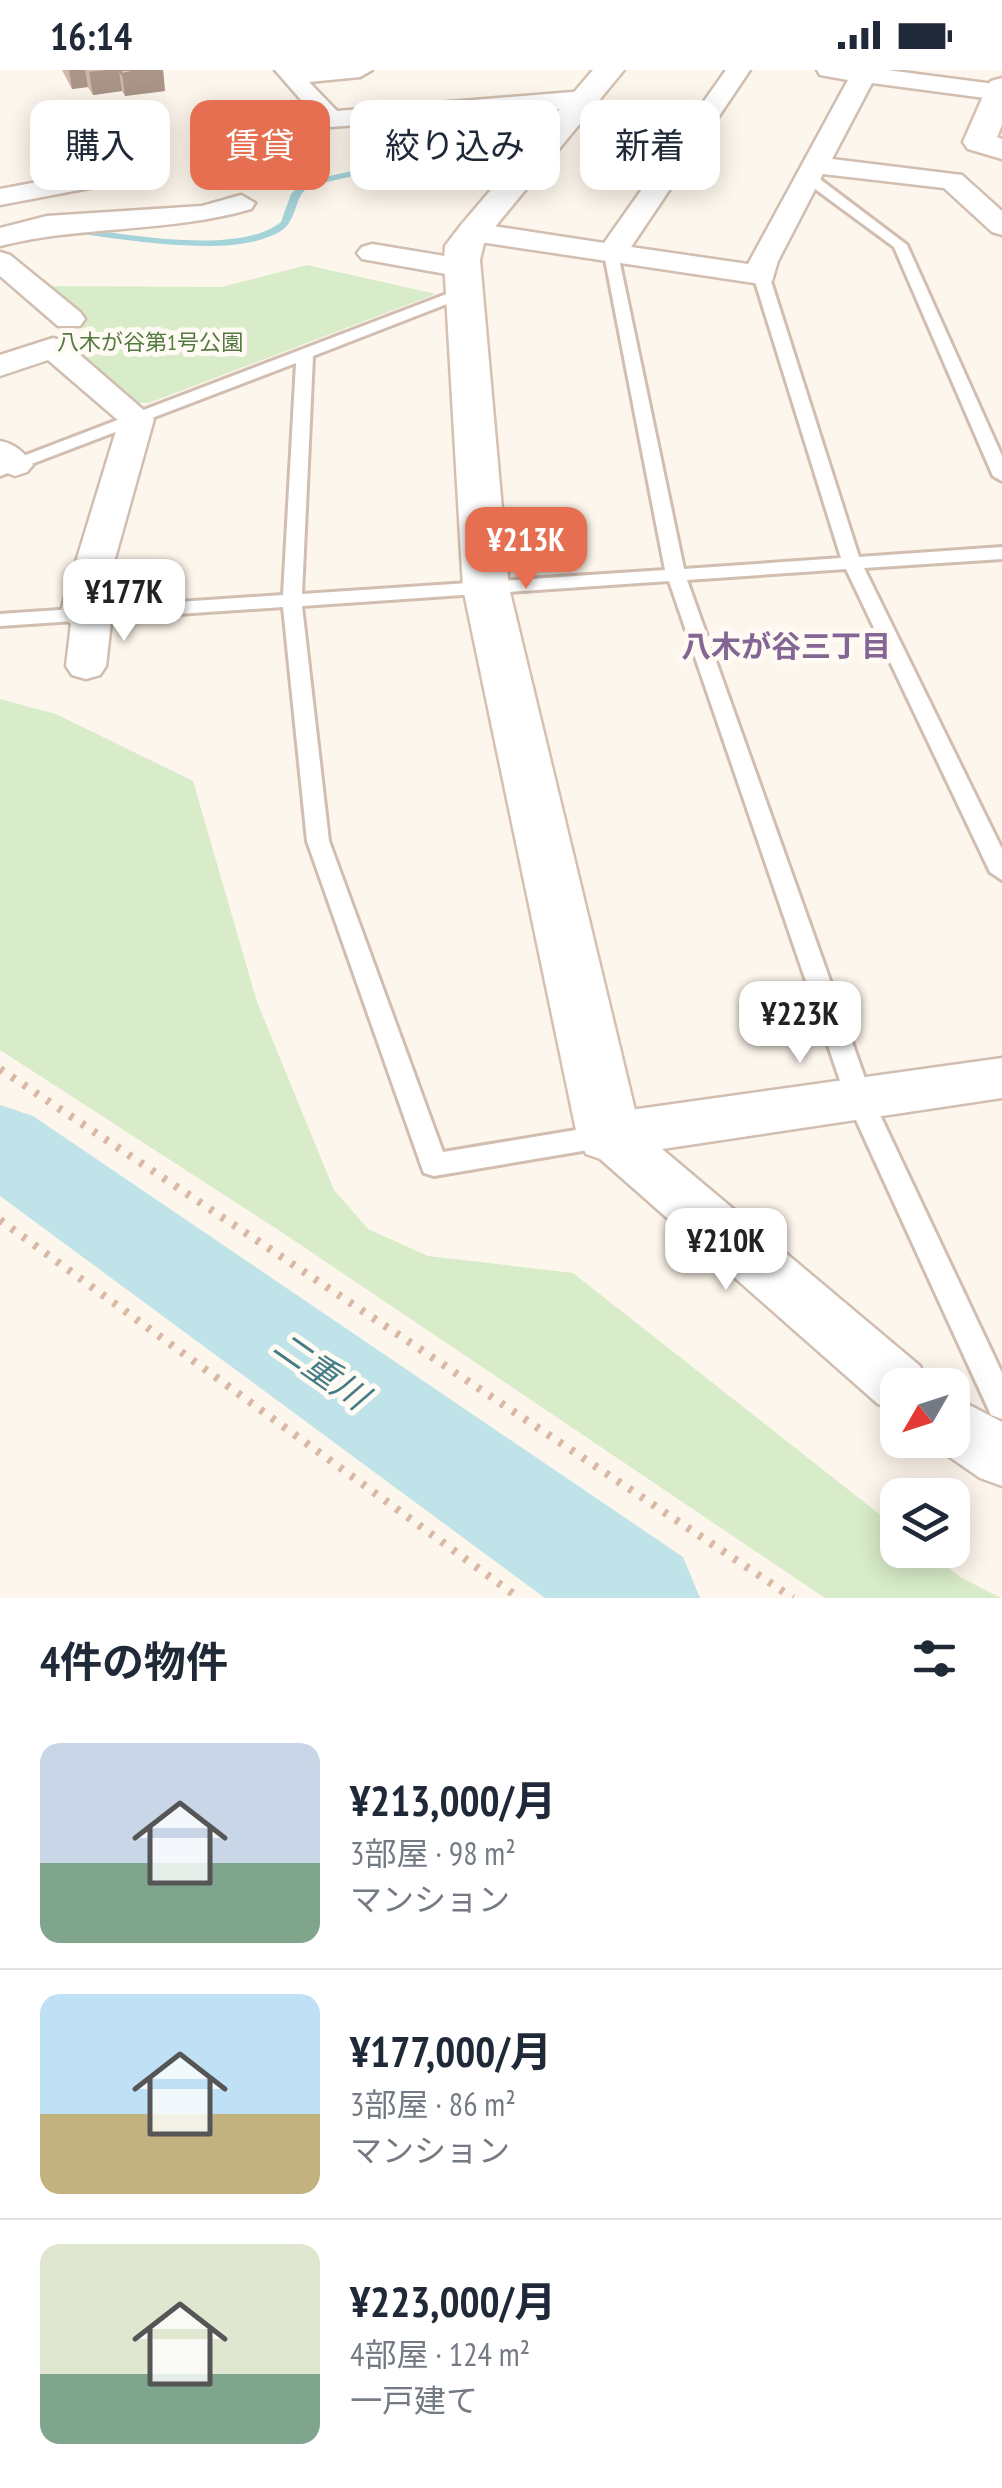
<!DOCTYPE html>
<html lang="ja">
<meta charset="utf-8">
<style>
:root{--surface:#fff;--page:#f2f2f3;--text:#1f2937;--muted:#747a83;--line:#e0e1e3;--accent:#e76f51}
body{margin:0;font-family:"PT Sans Narrow","Noto Sans JP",sans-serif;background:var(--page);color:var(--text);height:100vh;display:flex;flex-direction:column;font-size:38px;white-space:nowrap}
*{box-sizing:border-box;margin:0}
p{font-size:32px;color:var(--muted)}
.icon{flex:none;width:55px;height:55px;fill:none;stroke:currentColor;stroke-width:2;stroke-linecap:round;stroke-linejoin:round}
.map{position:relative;height:1528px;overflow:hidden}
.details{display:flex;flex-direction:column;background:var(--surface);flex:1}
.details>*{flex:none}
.top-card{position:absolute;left:30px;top:30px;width:942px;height:90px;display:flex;gap:20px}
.needle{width:65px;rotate:231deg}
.controls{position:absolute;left:880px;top:1298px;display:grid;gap:20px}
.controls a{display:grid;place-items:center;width:90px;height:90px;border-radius:20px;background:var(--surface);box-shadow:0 5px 25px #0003;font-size:50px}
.price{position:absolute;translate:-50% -85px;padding:0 22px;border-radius:20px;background:#fff;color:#222;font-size:32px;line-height:65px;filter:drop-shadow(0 2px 5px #0008)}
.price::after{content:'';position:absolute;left:50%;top:60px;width:30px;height:22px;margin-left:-15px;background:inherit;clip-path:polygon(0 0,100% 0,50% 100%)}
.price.on{background:var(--accent);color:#fff}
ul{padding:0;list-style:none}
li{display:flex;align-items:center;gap:30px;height:250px;padding:0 40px}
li+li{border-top:2px solid var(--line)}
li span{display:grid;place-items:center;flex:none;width:280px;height:200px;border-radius:20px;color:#555}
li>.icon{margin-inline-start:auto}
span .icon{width:120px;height:120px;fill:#fffc;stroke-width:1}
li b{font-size:42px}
h2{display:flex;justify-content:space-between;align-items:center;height:120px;padding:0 40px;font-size:42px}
.tag{padding:0 35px;border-radius:20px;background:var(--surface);box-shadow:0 5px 25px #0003;font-size:35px;line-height:90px}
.tag.on{background:var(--accent);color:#fff}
.status{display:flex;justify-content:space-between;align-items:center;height:70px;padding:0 50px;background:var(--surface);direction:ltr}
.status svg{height:28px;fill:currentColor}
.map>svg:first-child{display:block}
.green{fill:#d8ecc9}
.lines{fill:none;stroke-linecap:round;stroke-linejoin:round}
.stream{fill:#a5d3da;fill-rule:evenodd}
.river{fill:#bfe3e8;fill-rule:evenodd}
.lane-casing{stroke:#d1beb0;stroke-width:6}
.street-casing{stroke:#d1beb0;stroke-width:5}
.secondary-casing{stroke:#d6c0b0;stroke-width:5}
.path{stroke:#d9b8a5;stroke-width:8;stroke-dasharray:4 10;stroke-linecap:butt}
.lane{fill:#fff;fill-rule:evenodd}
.street{fill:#fff;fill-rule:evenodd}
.secondary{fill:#fff;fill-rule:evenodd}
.wall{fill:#d1b7a8}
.shaded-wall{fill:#aa9588}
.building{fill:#f3d5c3;stroke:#aa9588;stroke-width:2.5}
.labels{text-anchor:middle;stroke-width:10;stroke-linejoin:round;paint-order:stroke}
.far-park-label{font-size:22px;fill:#537a41;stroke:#fffaf3}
.neighbourhood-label{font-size:30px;font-weight:bold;fill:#846695;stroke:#fffaf3}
.near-water-label{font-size:35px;font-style:italic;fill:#437c86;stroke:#fffaf3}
</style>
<div class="status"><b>16:14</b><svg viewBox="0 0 49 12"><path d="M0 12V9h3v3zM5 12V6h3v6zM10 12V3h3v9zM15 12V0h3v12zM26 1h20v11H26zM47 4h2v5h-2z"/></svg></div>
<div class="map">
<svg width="1002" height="1528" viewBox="0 0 1002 1528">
<rect width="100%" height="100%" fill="#fdf6ec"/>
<g class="green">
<polygon points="307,195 436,224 149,333 138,333 71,281 92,265 36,216 222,217"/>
<polygon points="0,629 56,644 193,711 257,932 334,1120 368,1159 428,1186 573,1203 897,1458 898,1480 926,1480 960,1507 1001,1528 825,1528 283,1163 0,980"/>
</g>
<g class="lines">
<path class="stream" d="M501,52L508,54L456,83L309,116C293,128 298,150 281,161C234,190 126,169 72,163L68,160L72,157C124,164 239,186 281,152L291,124L303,112L450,79Z"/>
<polygon class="river" points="0,1035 33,1046 683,1487 700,1528 545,1528 0,1126"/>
<g class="lane-casing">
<g id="lane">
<polygon points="803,104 813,104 907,175 1002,386 1002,411 993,406 894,177 803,110"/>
<polygon points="611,180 618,184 684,499 841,488 753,205 761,200 769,205 859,487 1002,477 1002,489 864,498 1002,779 1002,810 990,802 846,499 687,510 872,1028 1002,1303 1002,1349 991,1345 846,1028 669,511 302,536 329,771 443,1082 606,1055 615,1058 619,1066 615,1074 606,1077 434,1106 424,1103 421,1095 307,771 283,537 0,556 0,544 283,525 296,293 0,406 0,395 465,217 470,219 470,225 313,286 302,524 665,500 604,184"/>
</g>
</g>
<g class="street-casing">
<g id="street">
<polygon points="275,0 372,0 360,7 309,12 337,41 585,21 598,29 585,37 331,57 322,54"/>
<polygon points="726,0 750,0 631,177 748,194 848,10 820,5 817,0 887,0 1002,15 1000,30 872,13 832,89 962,105 1002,141 1002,165 992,162 944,118 823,104 778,191 772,211 761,214 473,171 463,168 459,162 463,156 473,153 604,173"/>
<polygon points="106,99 120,107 116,113 0,135 0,119"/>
<path d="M241,125L255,133L251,139C169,163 83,155 0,176V158L47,146L202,136Z"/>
<polygon points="372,174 463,189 474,192 478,198 474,204 463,207 362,189 357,183 362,177"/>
<polygon points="0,182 10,185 80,242 85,249 80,256 58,256 0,206"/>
<polygon points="53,268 64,271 154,349 102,535 112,544 106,596 100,605 86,609 72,605 66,596 71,554 60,544 119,351 48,290 0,306 0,285"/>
<path d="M0,371C15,374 24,382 33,395L27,402L15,406L0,400Z"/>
<polygon points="1002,988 1002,1028 662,1079 920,1296 929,1315 898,1315 898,1342 878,1334 590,1080 582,1065 590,1050 609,1043"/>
<polygon points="952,1326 1002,1352 1002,1416 980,1408 931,1374 929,1370 952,1370"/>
</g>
</g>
<g class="secondary-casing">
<g id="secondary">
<polygon points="593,0 624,0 485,169 480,190 509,518 641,1065 632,1084 609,1092 586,1084 577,1065 463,518 444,190 445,176 461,155"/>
<polygon points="1002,8 1002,55 997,67 1002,69 1002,89 968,79 963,72 987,17 991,11"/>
</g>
</g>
<g class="path">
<polyline points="0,999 793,1528"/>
<polyline points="0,1150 519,1528"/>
</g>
<use href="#lane" class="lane"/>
<use href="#street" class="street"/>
<use href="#secondary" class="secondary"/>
</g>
<polygon class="wall" points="62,0 163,0 165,21 125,26 122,21 93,25 88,17 72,19"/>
<g class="shaded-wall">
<polygon points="69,0 85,0 88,17 72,19"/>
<polygon points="106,0 119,0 122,21 93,25 89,2"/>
<polygon points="147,0 163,0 165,21 125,26 122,4"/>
</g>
<polygon class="building" points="120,0 147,0 122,4"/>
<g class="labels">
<g class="far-park-label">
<text x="150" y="280">八木が谷第1号公園</text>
</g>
<g class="neighbourhood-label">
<text x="786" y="587">八木が谷三丁目</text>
</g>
<g class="near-water-label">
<text transform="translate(321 1301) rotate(35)" y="12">二重川</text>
</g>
</g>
</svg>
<div class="controls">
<a><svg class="needle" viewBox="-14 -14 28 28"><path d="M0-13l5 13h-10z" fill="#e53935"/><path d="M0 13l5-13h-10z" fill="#747a83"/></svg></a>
<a><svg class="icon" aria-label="layers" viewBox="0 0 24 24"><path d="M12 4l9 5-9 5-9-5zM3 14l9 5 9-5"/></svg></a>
</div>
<b class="price on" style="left:526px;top:522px">¥213K</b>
<b class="price" style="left:124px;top:574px">¥177K</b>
<b class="price" style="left:800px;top:996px">¥223K</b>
<b class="price" style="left:726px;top:1223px">¥210K</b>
<div class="top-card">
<a class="tag">購入</a>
<a class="tag on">賃貸</a>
<a class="tag">絞り込み</a>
<a class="tag">新着</a>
</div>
</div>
<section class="details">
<h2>4件の物件<svg class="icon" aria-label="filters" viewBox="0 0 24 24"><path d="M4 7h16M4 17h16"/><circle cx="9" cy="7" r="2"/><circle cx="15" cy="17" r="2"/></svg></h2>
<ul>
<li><span style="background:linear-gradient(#c9d6e8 60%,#7fa58c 0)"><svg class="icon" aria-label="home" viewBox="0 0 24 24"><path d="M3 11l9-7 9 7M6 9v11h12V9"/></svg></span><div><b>¥213,000/月</b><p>3部屋 · 98 m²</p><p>マンション</p></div></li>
<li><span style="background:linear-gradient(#bfe0f5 60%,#c2b280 0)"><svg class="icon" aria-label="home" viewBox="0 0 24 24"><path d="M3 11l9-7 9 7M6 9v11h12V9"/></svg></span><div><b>¥177,000/月</b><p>3部屋 · 86 m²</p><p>マンション</p></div></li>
<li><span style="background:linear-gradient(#dfe7d0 65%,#7fa58c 0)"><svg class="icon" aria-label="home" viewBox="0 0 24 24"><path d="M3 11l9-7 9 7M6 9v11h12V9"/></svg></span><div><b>¥223,000/月</b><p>4部屋 · 124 m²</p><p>一戸建て</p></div></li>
</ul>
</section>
